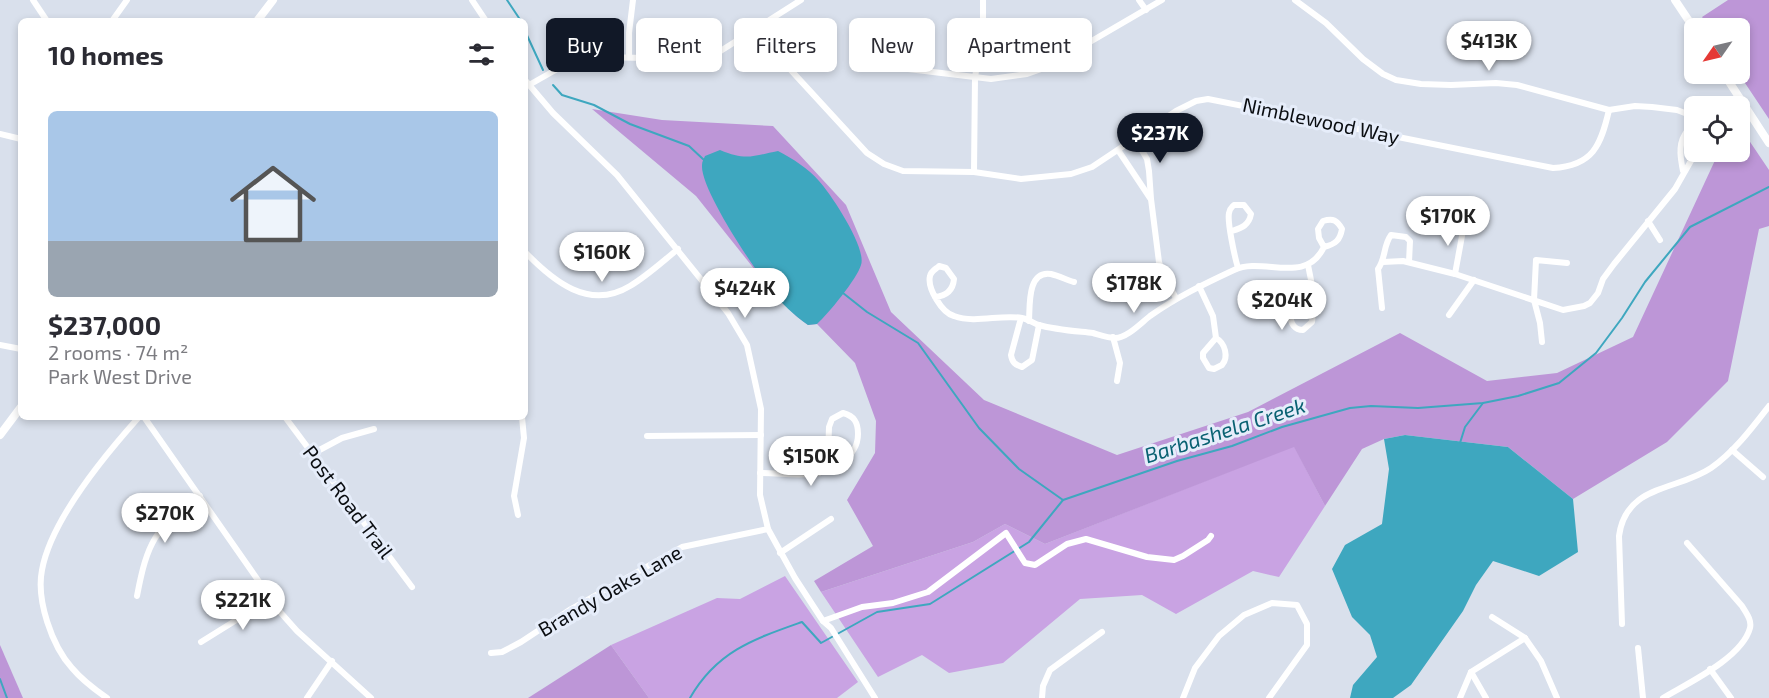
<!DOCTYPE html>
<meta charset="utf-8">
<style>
:root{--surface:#fff;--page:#f7f7f7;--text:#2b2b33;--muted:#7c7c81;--accent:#111827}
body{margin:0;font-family:"Exo 2",sans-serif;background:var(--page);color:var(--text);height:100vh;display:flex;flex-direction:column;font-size:22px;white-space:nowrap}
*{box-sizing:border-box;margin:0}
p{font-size:20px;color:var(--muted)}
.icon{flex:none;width:33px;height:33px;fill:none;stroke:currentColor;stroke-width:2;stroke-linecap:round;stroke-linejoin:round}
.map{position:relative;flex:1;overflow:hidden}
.sheet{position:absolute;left:18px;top:18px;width:510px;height:402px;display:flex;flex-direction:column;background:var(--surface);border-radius:9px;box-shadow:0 3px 9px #0003}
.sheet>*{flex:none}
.hud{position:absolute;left:546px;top:18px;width:570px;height:54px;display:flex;gap:12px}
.needle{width:39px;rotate:236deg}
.tools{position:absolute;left:1684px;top:18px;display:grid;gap:12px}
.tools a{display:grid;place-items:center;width:66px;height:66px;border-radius:9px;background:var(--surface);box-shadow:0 3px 9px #0003;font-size:30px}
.price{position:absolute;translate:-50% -51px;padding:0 14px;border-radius:21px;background:#fff;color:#222;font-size:20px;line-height:39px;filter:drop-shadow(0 2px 3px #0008)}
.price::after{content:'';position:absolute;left:50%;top:36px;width:18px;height:14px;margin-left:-9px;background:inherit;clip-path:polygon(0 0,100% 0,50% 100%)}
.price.active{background:var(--accent);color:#fff}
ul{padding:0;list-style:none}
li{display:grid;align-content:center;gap:12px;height:318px;padding:0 30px}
li span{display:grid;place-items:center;height:186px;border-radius:9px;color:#555}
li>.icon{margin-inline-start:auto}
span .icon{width:108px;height:108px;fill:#fffc;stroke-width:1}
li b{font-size:26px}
h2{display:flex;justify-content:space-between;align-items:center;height:72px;padding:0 30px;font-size:26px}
.tag{padding:0 21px;border-radius:9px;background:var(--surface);box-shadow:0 3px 9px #0003;font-size:21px;line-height:54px}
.tag.active{background:var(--accent);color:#fff}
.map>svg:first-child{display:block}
.green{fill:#c9a3e3}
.forest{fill:#bd96d7}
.water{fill:#3ea7bf}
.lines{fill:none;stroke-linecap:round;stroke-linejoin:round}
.stream{stroke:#3ea7bf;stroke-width:2}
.street{stroke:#fff;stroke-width:6}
.secondary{stroke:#fff;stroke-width:8}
.labels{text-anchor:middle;stroke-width:6;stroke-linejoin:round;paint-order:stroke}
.street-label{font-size:20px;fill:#0a0d11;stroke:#e6edfa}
.water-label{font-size:21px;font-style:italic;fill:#096172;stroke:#e6edfa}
</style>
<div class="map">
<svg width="1769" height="698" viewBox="0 0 1769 698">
<rect width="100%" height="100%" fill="#d9e0ec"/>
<g class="green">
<polygon points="1294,446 1325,506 1279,577 1253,571 1176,614 1142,595 1080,599 1003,663 949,673 922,655 878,677 821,592 973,542 1005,524 1045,544"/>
<polygon points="785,576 858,682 837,698 649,698 611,645 717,598 740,599"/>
</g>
<g class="forest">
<polygon points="1728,0 1769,0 1769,119 1739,74 1740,28 1710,28 1702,17"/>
<polygon points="592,109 662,120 773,126 846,205 891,312 984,400 1117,455 1248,412 1400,333 1487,381 1557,373 1633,337 1717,156 1717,152 1740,152 1740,127 1769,170 1769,226 1759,229 1728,381 1667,442 1573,499 1508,447 1405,435 1384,439 1362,449 1325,506 1294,447 1045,544 1005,524 973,542 821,592 814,581 873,546 847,500 875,453 876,421 855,363 817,324 808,325 796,316 771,290 696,196"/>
<polygon points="0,645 23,698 0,698"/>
<polygon points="611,645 649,698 528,698"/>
</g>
<g class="water">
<path d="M720,150C746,161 752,156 778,151C793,159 808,168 819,181C831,194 867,248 861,265C857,279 828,314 817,324L808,325C794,315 781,303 771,290C754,269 700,189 702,165C702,161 704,159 705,156Z"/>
<polygon points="1405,435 1508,447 1573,499 1578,552 1539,576 1493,561 1476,585 1463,611 1411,685 1393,698 1350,698 1353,685 1377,657 1370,635 1352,617 1332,569 1345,545 1382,524 1389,469 1384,439"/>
</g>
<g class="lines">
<g class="stream">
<polyline points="507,0 521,21"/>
<polyline points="525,31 543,70"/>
<polyline points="553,85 562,95 594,105 630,124 689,146 704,160"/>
<polyline points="843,293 867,312 918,343 979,428 1019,469 1063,500"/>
<polyline points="1460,443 1465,427 1483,403"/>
<polyline points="0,679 7,698"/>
<path d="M690,698C717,651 754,639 802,622L821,643L877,612L930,604L1029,542L1063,500L1177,461L1232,446L1282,427L1350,408L1371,406L1418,408L1483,403L1518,396L1559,383L1596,353L1622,318L1645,282L1690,227L1769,187"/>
</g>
<g class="street">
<polyline points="33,0 47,21"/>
<polyline points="472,0 486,21"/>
<polyline points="1139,0 1146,10"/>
<polyline points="1295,0 1326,23 1363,59 1383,74 1396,80 1421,84 1451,85 1496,83 1517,85 1609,110 1635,106 1652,107 1677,110 1695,117"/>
<polyline points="112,21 127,0"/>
<path d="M754,30L867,153L884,164L903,171L974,172L1021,179L1071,174L1092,167L1176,111L1196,101L1208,99L1553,168C1593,166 1601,145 1609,110"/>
<polyline points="629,57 629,33 633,0"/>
<polyline points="900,68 991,79 1027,74 1047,67 1162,0"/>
<polyline points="525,80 553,113 617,175 728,313 747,345 761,409 760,495 768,529 795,578 823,621 831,628 875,698"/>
<polyline points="529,85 559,68 600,57 690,59 711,57 801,0"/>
<polyline points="0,134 21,139"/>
<polyline points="1135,139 1147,159 1149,171 1151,199 1159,262 1164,277 1176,298"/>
<polyline points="1118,150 1150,198"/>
<path d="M1683,171C1681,161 1678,146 1684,136C1687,129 1693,127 1695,119"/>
<polyline points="974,172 975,77 983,32 983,0"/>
<polyline points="1648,221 1660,240"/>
<path d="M1232,231C1242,228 1249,225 1251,214L1244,205H1234C1231,208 1230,208 1229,213C1227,222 1235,258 1238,268"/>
<path d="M525,252C553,281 589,311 630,286C647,276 662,262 678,249"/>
<polyline points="1383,262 1403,261 1455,274 1563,310 1584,306 1590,303 1598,293 1603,279 1614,264 1675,189 1696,152"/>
<path d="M1308,265L1311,280L1310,303L1297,308L1291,315C1290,324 1295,330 1303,330L1312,322L1313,314L1310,303"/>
<polyline points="1455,274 1464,225"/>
<path d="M1199,286L1213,316L1216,338L1203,353V358L1209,368L1214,369L1222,365C1229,357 1225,343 1216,338"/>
<path d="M935,297C946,296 953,290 954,279L946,268L939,266C936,269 931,271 930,276C927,288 942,313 954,316C976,324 1000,314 1022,318C1028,319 1033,323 1039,325C1056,330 1075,331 1093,333C1100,335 1109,338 1115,338C1127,338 1141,323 1150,316C1177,297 1204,284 1234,270C1263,256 1305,286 1324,247C1336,244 1340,240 1342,229C1337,220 1333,218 1323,221L1318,229L1319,238L1324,247"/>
<path d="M1382,308L1378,269C1386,258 1383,246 1391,235L1406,237L1410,241L1409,262"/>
<polyline points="1449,315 1474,280"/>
<path d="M1021,318L1011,355C1012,362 1015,365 1022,367L1032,360L1039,325"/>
<path d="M1029,321C1030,306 1027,270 1051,274C1059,276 1067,280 1074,282"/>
<polyline points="1113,337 1120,363 1117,381"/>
<polyline points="1542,342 1540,323 1534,300 1536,260 1567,263"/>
<polyline points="0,345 21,349"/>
<polyline points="144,417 281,613 297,631 371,698"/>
<polyline points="285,417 412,587"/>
<polyline points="647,436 761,435"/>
<polyline points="1732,450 1763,477"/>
<polyline points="312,454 342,438 374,429"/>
<path d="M760,473C792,473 815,481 843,461C852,455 858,445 858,434C858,422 854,416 843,413L832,419L829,427L828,457L819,473"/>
<polyline points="518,515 514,496 524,438 522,417"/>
<polyline points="780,553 831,519"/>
<path d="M137,596C147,543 155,527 200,496"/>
<polyline points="1492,617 1525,638"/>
<polyline points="823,621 862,607 893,603 928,592 1006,533 1025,563 1035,565 1067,544 1086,539 1147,557 1174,560 1183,556 1208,540 1211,536"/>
<path d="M1622,624L1619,536C1626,484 1677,491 1711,468C1734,452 1752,428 1769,406"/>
<polyline points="201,642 238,619 266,593"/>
<polyline points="1638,648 1643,698"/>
<polyline points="491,653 502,652 521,642 571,609 682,547 768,529"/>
<polyline points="1710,669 1731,698"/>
<polyline points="1471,672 1486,698"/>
<path d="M107,698C94,689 82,680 72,668C52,646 36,600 42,570C51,520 105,455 139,417"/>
<polyline points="307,698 332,661"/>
<polyline points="1042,698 1043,686 1050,670 1102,632"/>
<polyline points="1183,698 1195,668 1219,636 1244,615 1272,603 1297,605 1307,624 1307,645 1269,698"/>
<polyline points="1460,698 1471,672 1525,638 1541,661 1557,698"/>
<path d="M1663,698C1688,683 1742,658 1750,628C1752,620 1746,613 1742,606L1687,543"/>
</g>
<g class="secondary">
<polyline points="1675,0 1695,30"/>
<polyline points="257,21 273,0"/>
<polyline points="1724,74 1769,143"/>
<polyline points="0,435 21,407"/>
</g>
</g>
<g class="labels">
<g class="street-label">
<text transform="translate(1321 121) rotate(12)" y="7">Nimblewood Way</text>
<text transform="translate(348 502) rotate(53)" y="7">Post Road Trail</text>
<text transform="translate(610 591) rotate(-30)" y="7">Brandy Oaks Lane</text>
</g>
<g class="water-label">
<text transform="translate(1225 431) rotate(-18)" y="7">Barbashela Creek</text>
</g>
</g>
</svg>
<div class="tools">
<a><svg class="needle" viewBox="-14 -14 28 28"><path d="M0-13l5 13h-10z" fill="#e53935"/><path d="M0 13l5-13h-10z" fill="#7c7c81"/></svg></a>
<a><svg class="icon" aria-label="locate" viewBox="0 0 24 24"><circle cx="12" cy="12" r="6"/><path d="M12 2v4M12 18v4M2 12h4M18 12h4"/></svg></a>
</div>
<b class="price" style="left:1489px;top:72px">$413K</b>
<b class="price active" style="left:1160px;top:164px">$237K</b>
<b class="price" style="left:1448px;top:247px">$170K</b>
<b class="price" style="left:602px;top:283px">$160K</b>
<b class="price" style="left:1134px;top:314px">$178K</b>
<b class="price" style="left:745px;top:319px">$424K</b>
<b class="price" style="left:1282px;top:331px">$204K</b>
<b class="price" style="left:811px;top:487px">$150K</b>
<b class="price" style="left:165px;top:544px">$270K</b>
<b class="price" style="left:243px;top:631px">$221K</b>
<div class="hud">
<a class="tag active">Buy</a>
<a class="tag">Rent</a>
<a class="tag">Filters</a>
<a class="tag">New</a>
<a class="tag">Apartment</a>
</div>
<section class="sheet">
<h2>10 homes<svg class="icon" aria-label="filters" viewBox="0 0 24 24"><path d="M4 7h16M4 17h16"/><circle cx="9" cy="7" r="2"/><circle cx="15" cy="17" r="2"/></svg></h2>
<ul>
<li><span style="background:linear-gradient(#a9c7e8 70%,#9aa5b1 0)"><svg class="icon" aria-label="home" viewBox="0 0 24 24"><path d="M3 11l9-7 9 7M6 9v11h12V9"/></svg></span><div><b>$237,000</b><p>2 rooms · 74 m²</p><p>Park West Drive</p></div></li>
</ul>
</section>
</div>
